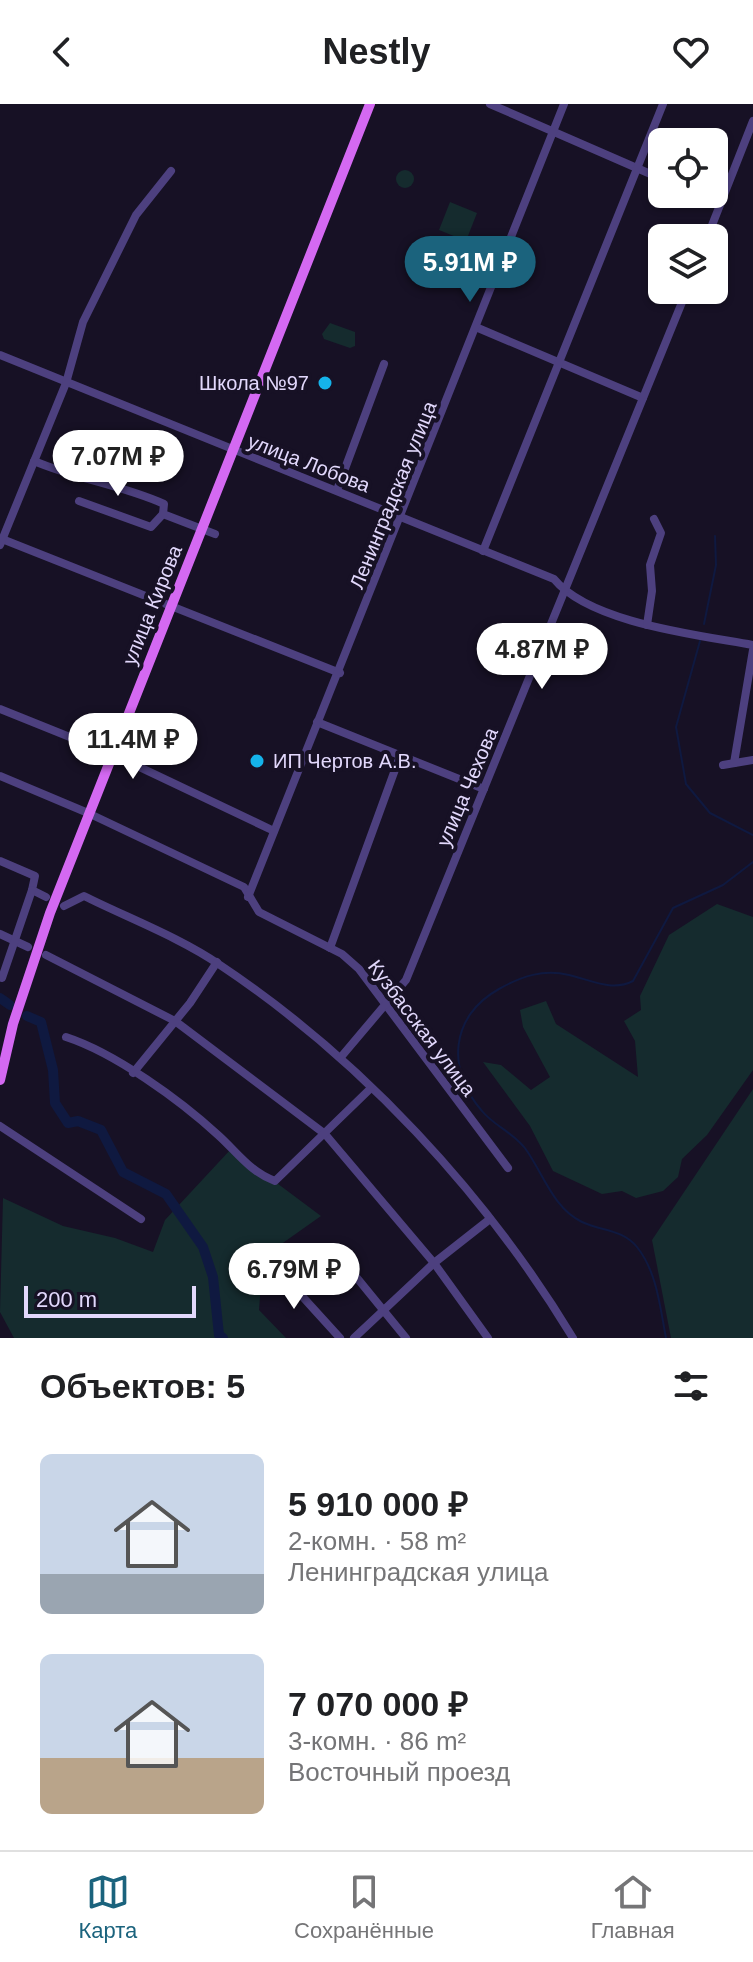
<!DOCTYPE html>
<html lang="ru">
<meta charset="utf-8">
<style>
:root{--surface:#fff;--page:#f2f2f2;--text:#202124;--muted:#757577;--line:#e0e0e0;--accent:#1b637d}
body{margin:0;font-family:Arial,sans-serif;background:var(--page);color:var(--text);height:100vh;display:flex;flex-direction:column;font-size:30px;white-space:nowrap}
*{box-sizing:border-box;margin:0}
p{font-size:26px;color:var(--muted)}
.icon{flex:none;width:44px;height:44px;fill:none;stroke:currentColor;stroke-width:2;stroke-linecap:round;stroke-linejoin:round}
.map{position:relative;height:1234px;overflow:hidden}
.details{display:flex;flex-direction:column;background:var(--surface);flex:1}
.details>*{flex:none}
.tools{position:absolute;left:648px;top:24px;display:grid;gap:16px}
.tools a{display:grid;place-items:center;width:80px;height:80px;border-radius:12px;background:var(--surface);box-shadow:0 2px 6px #0004;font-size:40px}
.scale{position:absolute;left:24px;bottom:20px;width:172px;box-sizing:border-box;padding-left:8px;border:4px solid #e2d8fc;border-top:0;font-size:22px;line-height:28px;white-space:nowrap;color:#e2d8fc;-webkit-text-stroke:6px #171125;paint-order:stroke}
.price{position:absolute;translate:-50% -68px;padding:0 18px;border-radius:28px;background:#fff;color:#222;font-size:26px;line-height:52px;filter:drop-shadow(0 2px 4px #0008)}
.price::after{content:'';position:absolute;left:50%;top:48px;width:24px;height:18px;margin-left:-12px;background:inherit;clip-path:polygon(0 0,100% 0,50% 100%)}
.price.on{background:var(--accent);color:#fff}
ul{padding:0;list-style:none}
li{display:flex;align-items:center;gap:24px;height:200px;padding:0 40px}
li span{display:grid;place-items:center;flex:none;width:224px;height:160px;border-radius:12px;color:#555}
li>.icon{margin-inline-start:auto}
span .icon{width:96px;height:96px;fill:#fffc;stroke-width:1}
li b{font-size:34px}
h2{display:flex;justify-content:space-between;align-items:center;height:96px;padding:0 40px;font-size:34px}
header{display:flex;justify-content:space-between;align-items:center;height:104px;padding:0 40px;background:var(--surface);font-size:36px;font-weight:600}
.tabs{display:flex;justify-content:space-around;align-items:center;height:112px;border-top:2px solid var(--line);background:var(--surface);font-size:22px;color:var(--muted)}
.tabs a{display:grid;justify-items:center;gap:4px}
.tabs .on{color:var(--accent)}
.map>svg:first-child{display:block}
.green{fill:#152b2e}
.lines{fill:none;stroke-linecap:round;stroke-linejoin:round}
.stream{stroke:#0f1940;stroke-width:2}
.river{stroke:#0f1940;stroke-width:10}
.minor{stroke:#4d407f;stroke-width:8}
.major{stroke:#d469f2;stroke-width:10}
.poi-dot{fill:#15b3ea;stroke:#171125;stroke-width:3}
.labels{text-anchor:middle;stroke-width:8;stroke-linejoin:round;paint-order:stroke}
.poi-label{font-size:20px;fill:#e2d8fc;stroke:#171125;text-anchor:end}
.street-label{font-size:20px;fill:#e2d8fc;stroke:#171125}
</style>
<header><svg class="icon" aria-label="back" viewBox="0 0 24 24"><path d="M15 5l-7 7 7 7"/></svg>Nestly<svg class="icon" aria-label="heart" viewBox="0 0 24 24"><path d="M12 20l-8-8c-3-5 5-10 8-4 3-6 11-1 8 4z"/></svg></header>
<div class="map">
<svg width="753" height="1234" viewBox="0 0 753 1234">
<rect width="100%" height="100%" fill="#171125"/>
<g class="green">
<circle cx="405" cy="75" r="9"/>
<polygon points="450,98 477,109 466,137 439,126"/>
<polygon points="330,219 355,228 355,242 350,244 324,235 322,230"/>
<polygon points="717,800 753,813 753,966 707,1031 682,1055 678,1073 663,1087 636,1094 622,1087 602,1090 553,1067 530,1022 483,958 501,961 531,986 550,973 523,923 520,906 546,897 556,920 638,973 635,937 624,917 641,906 640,892 669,831"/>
<polygon points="753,985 753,1234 671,1234 652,1136"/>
<polygon points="231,1045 321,1112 263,1153 259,1206 286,1234 14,1234 0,1208 3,1094 63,1122 115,1134 153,1148 165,1116"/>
</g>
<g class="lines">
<g class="stream">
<polyline points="704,520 716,461 715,432"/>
<polyline points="700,537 676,623 686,680 710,709 753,731"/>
<path d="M666,1234C660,1203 657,1168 637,1143C622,1125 601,1127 582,1118C554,1105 543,1070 527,1047C516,1030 494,1022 482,1007C446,966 450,912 499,885C522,872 543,865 569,871C591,876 612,888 633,877L673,804L723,781L753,758"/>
</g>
<g class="river">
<polyline points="0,894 10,901"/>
<polyline points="27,912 41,918 53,966 55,999 68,1019 78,1017 101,1026 123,1068 166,1090 203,1143 213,1173 219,1231 223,1234"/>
</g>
<g class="minor">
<polyline points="490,0 662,75"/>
<polyline points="697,90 720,100"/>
<polyline points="707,134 753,17"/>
<polyline points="478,224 643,294"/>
<path d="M0,251L554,475C590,519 698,531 753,541"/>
<path d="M34,357C76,375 122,381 164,400L163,410L215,430"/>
<polyline points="337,386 384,260"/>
<polyline points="79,397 151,423 163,410"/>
<polyline points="2,435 340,569"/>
<polyline points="0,441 66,279 83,218 136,111 171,67"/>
<polyline points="483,447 663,0"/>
<polyline points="647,521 652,487 650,461 661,429 654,415"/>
<polyline points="0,605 112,650 274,727"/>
<polyline points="317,618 484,685"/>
<polyline points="734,659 753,546"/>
<polyline points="723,661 753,656"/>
<polyline points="0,672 88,709 244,783 259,808 342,850 359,865 508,1064"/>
<polyline points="0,757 35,772 32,786 46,793"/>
<polyline points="248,793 564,0"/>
<path d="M64,802L84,792C128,814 179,833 220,861C361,955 485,1089 573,1234"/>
<polyline points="0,830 28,843"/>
<polyline points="330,844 400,652"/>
<polyline points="46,851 175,917 325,1030 434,1159 488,1234"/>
<polyline points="2,874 32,786"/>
<path d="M66,933C115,949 180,996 218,1031C237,1048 250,1068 275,1077L370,985"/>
<polyline points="341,953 406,876 687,186"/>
<polyline points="133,969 190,899 217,858"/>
<polyline points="0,1022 141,1115"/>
<polyline points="335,1147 406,1234"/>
<polyline points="271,1158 340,1234"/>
<polyline points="354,1234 434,1159 490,1115"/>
</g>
<polyline class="major" points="0,976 13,920 50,809 370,0"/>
</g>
<g class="poi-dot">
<circle cx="325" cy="279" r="8"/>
<circle cx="257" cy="657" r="8"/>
</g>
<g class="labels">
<g class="poi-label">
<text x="309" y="286">Школа №97</text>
<text x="273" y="664" text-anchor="start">ИП Чертов А.В.</text>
</g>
<g class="street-label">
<text transform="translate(309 359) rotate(21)" y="7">улица Лобова</text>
<text transform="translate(393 391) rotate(-68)" y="7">Ленинградская улица</text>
<text transform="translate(152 501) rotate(-68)" y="7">улица Кирова</text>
<text transform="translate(467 683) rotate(-67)" y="7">улица Чехова</text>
<text transform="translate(422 924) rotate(53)" y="7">Кузбасская улица</text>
</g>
</g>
</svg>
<div class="tools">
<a><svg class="icon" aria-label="locate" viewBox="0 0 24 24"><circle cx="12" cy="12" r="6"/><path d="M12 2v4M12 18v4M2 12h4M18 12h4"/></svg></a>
<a><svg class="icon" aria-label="layers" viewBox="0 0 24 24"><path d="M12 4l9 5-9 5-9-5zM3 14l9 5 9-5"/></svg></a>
</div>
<div class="scale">200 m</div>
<b class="price on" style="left:470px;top:200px">5.91M ₽</b>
<b class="price" style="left:118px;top:394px">7.07M ₽</b>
<b class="price" style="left:542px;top:587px">4.87M ₽</b>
<b class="price" style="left:133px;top:677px">11.4M ₽</b>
<b class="price" style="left:294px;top:1207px">6.79M ₽</b>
</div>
<section class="details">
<h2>Объектов: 5<svg class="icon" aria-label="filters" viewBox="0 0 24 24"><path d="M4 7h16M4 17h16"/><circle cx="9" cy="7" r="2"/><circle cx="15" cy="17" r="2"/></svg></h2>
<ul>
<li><span style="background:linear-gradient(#c9d6e8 75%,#9aa5b1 0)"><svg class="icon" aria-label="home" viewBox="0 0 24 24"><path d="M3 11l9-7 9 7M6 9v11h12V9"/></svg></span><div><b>5 910 000 ₽</b><p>2-комн. · 58 m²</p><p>Ленинградская улица</p></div></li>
<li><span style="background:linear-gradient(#c9d6e8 65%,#b9a48a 0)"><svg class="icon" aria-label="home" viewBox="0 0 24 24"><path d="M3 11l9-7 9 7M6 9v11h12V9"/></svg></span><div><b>7 070 000 ₽</b><p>3-комн. · 86 m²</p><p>Восточный проезд</p></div></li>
</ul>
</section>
<nav class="tabs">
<a class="on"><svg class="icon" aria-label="map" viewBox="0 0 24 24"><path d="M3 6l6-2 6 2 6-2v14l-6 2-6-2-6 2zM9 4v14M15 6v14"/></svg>Карта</a>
<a><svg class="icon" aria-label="saved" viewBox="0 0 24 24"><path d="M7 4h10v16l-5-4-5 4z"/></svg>Сохранённые</a>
<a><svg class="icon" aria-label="home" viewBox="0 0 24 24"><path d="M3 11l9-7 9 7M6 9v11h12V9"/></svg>Главная</a>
</nav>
